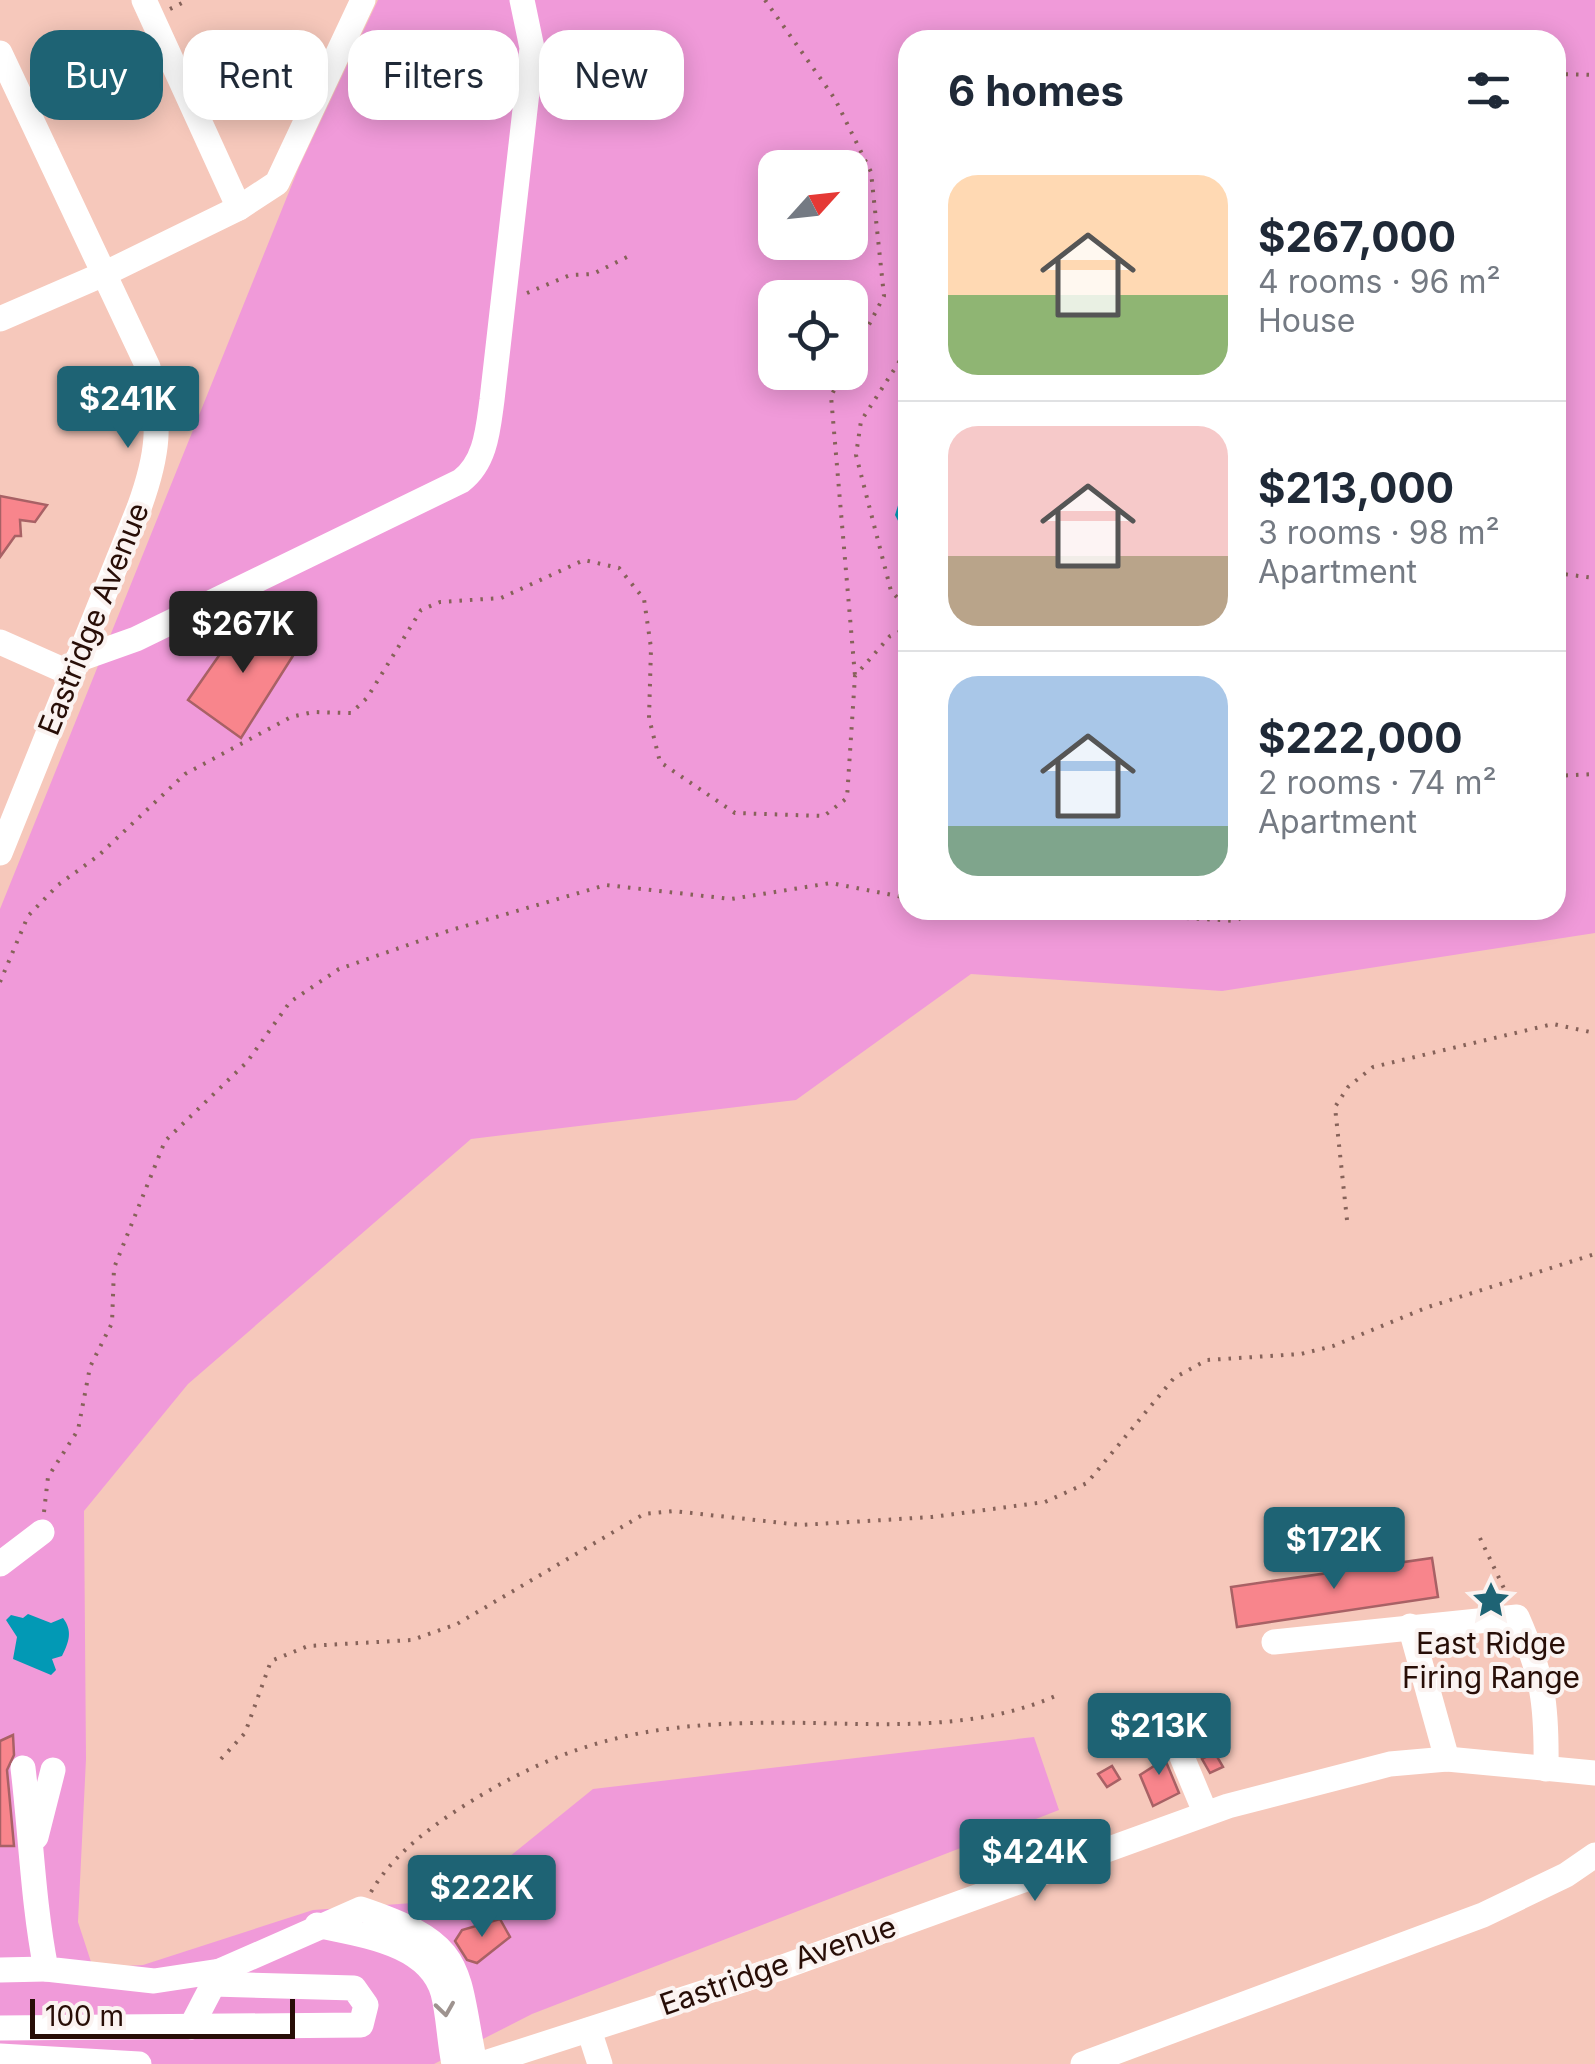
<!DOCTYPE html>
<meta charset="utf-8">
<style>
:root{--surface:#fff;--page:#f6f6f7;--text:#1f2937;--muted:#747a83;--line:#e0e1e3;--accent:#1e6374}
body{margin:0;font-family:Inter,sans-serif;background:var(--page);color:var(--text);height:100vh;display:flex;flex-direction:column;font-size:38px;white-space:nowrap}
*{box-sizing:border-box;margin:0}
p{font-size:32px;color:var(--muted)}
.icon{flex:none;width:55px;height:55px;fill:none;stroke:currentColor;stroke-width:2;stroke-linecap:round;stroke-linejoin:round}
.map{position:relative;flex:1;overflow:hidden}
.side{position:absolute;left:898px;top:30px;width:668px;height:890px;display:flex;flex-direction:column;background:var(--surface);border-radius:30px;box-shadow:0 5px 25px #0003}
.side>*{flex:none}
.top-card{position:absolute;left:30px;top:30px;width:718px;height:90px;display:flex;gap:20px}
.needle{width:65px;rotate:63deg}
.controls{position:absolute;left:758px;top:150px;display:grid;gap:20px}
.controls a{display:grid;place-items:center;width:110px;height:110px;border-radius:20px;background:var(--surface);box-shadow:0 5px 25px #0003;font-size:50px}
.scale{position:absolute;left:30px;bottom:25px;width:265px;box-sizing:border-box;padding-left:10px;border:5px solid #280e07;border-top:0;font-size:28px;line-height:35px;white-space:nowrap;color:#280e07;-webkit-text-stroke:8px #fbf3f1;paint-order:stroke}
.price{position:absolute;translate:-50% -85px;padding:0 22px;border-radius:10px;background:var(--accent);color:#fff;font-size:32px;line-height:65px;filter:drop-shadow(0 2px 5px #0008)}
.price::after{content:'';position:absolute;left:50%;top:60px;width:30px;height:22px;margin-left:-15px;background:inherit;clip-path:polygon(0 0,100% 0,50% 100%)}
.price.on{background:#222;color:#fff}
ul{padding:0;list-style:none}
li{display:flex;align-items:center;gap:30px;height:250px;padding:0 50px}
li+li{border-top:2px solid var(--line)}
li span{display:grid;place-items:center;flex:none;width:280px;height:200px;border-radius:30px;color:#555}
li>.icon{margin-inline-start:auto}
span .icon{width:120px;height:120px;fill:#fffc;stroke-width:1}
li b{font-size:42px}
h2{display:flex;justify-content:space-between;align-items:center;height:120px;padding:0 50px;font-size:42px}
.chip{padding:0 35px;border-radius:30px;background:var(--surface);box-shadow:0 5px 25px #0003;font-size:35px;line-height:90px}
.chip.on{background:var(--accent);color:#fff}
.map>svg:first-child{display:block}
.green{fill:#f09ad9;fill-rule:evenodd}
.water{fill:#0299b5}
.building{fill:#f8858c;stroke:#a86165;stroke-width:2.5}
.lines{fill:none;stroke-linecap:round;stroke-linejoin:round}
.path{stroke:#866259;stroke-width:4;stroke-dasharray:2.5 8;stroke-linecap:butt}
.minor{stroke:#fff;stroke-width:25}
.oneway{stroke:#9e938f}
.labels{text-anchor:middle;stroke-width:8;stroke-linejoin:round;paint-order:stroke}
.street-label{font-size:30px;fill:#280e07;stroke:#fbf3f1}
.poi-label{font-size:30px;fill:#280e07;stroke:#fbf3f1}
</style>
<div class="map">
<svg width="1595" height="2064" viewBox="0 0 1595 2064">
<rect width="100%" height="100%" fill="#f6c8bb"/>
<path class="green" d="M378,0H1595V933L1222,991L971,974L796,1100L471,1139L188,1384L84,1511L86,1759L78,1922L93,1968L143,1965L313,1910L456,1900L593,1789L1034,1737L1059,1810L532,2014L434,2064H0V909L299,167ZM908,40H1555V910H908ZM775,168H850V242H775ZM775,298H850V372H775Z"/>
<g class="water">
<polygon points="907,477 908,538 907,538 895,515"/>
<path d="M28,1614L51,1623L63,1618C73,1631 69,1642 62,1656L52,1659L56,1670L51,1675L13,1659L17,1637L6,1620L11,1615L23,1618Z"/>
</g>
<g class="building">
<polygon points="0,496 47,505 35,522 20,520 21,536 15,536 0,557"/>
<polygon points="248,614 296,651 241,738 188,700"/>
<polygon points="1432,1558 1438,1597 1237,1627 1231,1587"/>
<polygon points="1209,1724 1222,1750 1215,1753 1223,1767 1210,1773 1202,1759 1212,1754 1207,1756 1195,1731"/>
<polygon points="13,1735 14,1755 7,1770 14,1846 0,1846 0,1741"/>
<polygon points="1157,1740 1179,1793 1153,1806 1140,1775 1157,1764 1147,1744"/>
<polygon points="1112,1766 1120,1779 1107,1787 1098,1774"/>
<polygon points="500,1919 510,1937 477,1963 467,1960 455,1941 462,1930"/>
</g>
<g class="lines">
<g class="path">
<polyline points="765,0 835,99 871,172 884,296 850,361"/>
<polyline points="170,9 188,0"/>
<polyline points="1555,74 1595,75"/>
<polyline points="527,293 570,275 593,274 633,254"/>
<polyline points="908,342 899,362 861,421 856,455 891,591 908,609"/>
<polyline points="844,372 831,396 855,676"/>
<polyline points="1555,573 1595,578"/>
<polyline points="1555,776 1595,774"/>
<polyline points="1050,910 1237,921 1248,910"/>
<polyline points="0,982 28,916 58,885 98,856 185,774 291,717 313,712 351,713 367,698 421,610 440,602 501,598 584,560 619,568 644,599 651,648 649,718 660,762 735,813 824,816 847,798 855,676 890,636 908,628"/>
<polyline points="1347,1220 1335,1107 1348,1087 1373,1067 1553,1024 1595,1033"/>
<polyline points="44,1512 48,1477 78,1430 90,1367 112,1323 114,1268 165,1141 247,1062 290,1002 339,969 448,931 606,885 731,899 831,883 908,898"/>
<polyline points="1480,1538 1508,1597"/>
<polyline points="221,1759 245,1733 271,1661 308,1646 412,1640 457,1624 644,1514 673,1511 801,1525 932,1517 1045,1502 1087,1483 1174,1378 1207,1360 1301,1354 1333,1346 1428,1307 1595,1254"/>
<path d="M371,1892C395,1851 437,1822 478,1797C570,1742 645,1725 752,1723C853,1720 964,1738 1060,1694"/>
</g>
<g class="minor">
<polyline points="144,0 239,208"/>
<path d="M0,53L148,367C161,424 159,453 139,508L0,853"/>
<polyline points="0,319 106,273 239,208 277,183 363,0"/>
<polyline points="0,642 72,674"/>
<path d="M77,660L136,639L461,481C486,462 488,429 492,400L532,48L522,0"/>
<polyline points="0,1564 42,1532"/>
<polyline points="1410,1626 1447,1759"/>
<path d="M1274,1642L1517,1617C1543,1676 1547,1703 1546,1769"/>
<polyline points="1167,1721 1205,1812"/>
<path d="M23,1768C31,1835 33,1903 46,1969L154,1981L220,1971L361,1909C468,1945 455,1966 475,2064"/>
<polyline points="36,1837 53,1770"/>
<path d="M317,1925C360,1935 429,1942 443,1993C449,2016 449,2041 454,2064"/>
<polyline points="0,1970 46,1969"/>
<polyline points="191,2027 220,1971"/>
<polyline points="0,2028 361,2025 366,2005 354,1988 213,1984"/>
<polyline points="589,2030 600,2064"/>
<polyline points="0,2056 139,2064"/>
<polyline points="482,2064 783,1967 1228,1806 1390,1764 1447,1759 1595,1773"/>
<polyline points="1083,2064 1483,1915 1566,1875 1595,1855"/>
</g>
</g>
<defs><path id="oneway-chevron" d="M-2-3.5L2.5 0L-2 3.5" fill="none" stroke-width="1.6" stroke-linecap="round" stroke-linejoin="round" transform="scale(2.5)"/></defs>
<use class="oneway" href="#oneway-chevron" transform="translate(445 2009) rotate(82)"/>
<defs>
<g id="sight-bare" transform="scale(3)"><path d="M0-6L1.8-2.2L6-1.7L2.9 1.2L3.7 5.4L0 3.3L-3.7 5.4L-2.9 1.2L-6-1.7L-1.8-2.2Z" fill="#1e6374" stroke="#fbf3f1" stroke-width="2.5" paint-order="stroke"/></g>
</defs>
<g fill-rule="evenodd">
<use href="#sight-bare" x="1491" y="1600"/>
</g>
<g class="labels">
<g class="street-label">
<text transform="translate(94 619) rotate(-68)" y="10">Eastridge Avenue</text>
<text transform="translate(778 1966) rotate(-19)" y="10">Eastridge Avenue</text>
</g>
<g class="poi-label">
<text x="1491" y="1654">East Ridge<tspan x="1491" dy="34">Firing Range</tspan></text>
</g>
</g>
</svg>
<div class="controls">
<a><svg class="needle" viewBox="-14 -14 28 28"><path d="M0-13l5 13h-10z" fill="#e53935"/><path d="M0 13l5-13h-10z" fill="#747a83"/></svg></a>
<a><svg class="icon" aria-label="locate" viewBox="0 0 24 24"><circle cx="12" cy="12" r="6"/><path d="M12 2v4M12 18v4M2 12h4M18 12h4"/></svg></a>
</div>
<div class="scale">100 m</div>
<b class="price" style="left:128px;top:451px">$241K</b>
<b class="price on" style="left:243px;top:676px">$267K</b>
<b class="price" style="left:1334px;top:1592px">$172K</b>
<b class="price" style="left:1159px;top:1778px">$213K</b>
<b class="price" style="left:1035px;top:1904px">$424K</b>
<b class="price" style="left:482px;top:1940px">$222K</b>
<div class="top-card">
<a class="chip on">Buy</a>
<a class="chip">Rent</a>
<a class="chip">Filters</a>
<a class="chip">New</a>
</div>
<section class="side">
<h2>6 homes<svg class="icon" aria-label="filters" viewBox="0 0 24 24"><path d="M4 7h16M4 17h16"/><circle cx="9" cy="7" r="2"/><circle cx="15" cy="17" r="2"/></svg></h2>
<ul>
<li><span style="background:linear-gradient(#ffd9b3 60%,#8fb573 0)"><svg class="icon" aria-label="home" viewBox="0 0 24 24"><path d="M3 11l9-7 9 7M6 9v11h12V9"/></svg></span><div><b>$267,000</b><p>4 rooms · 96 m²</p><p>House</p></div></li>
<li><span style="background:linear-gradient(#f6c9c9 65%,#b9a48a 0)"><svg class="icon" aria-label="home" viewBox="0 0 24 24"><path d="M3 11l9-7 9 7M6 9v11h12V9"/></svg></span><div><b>$213,000</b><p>3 rooms · 98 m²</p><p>Apartment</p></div></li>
<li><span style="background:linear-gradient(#a9c7e8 75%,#7fa58c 0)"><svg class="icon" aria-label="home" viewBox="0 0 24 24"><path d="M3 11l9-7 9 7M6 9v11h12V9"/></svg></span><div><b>$222,000</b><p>2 rooms · 74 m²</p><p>Apartment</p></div></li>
</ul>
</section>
</div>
